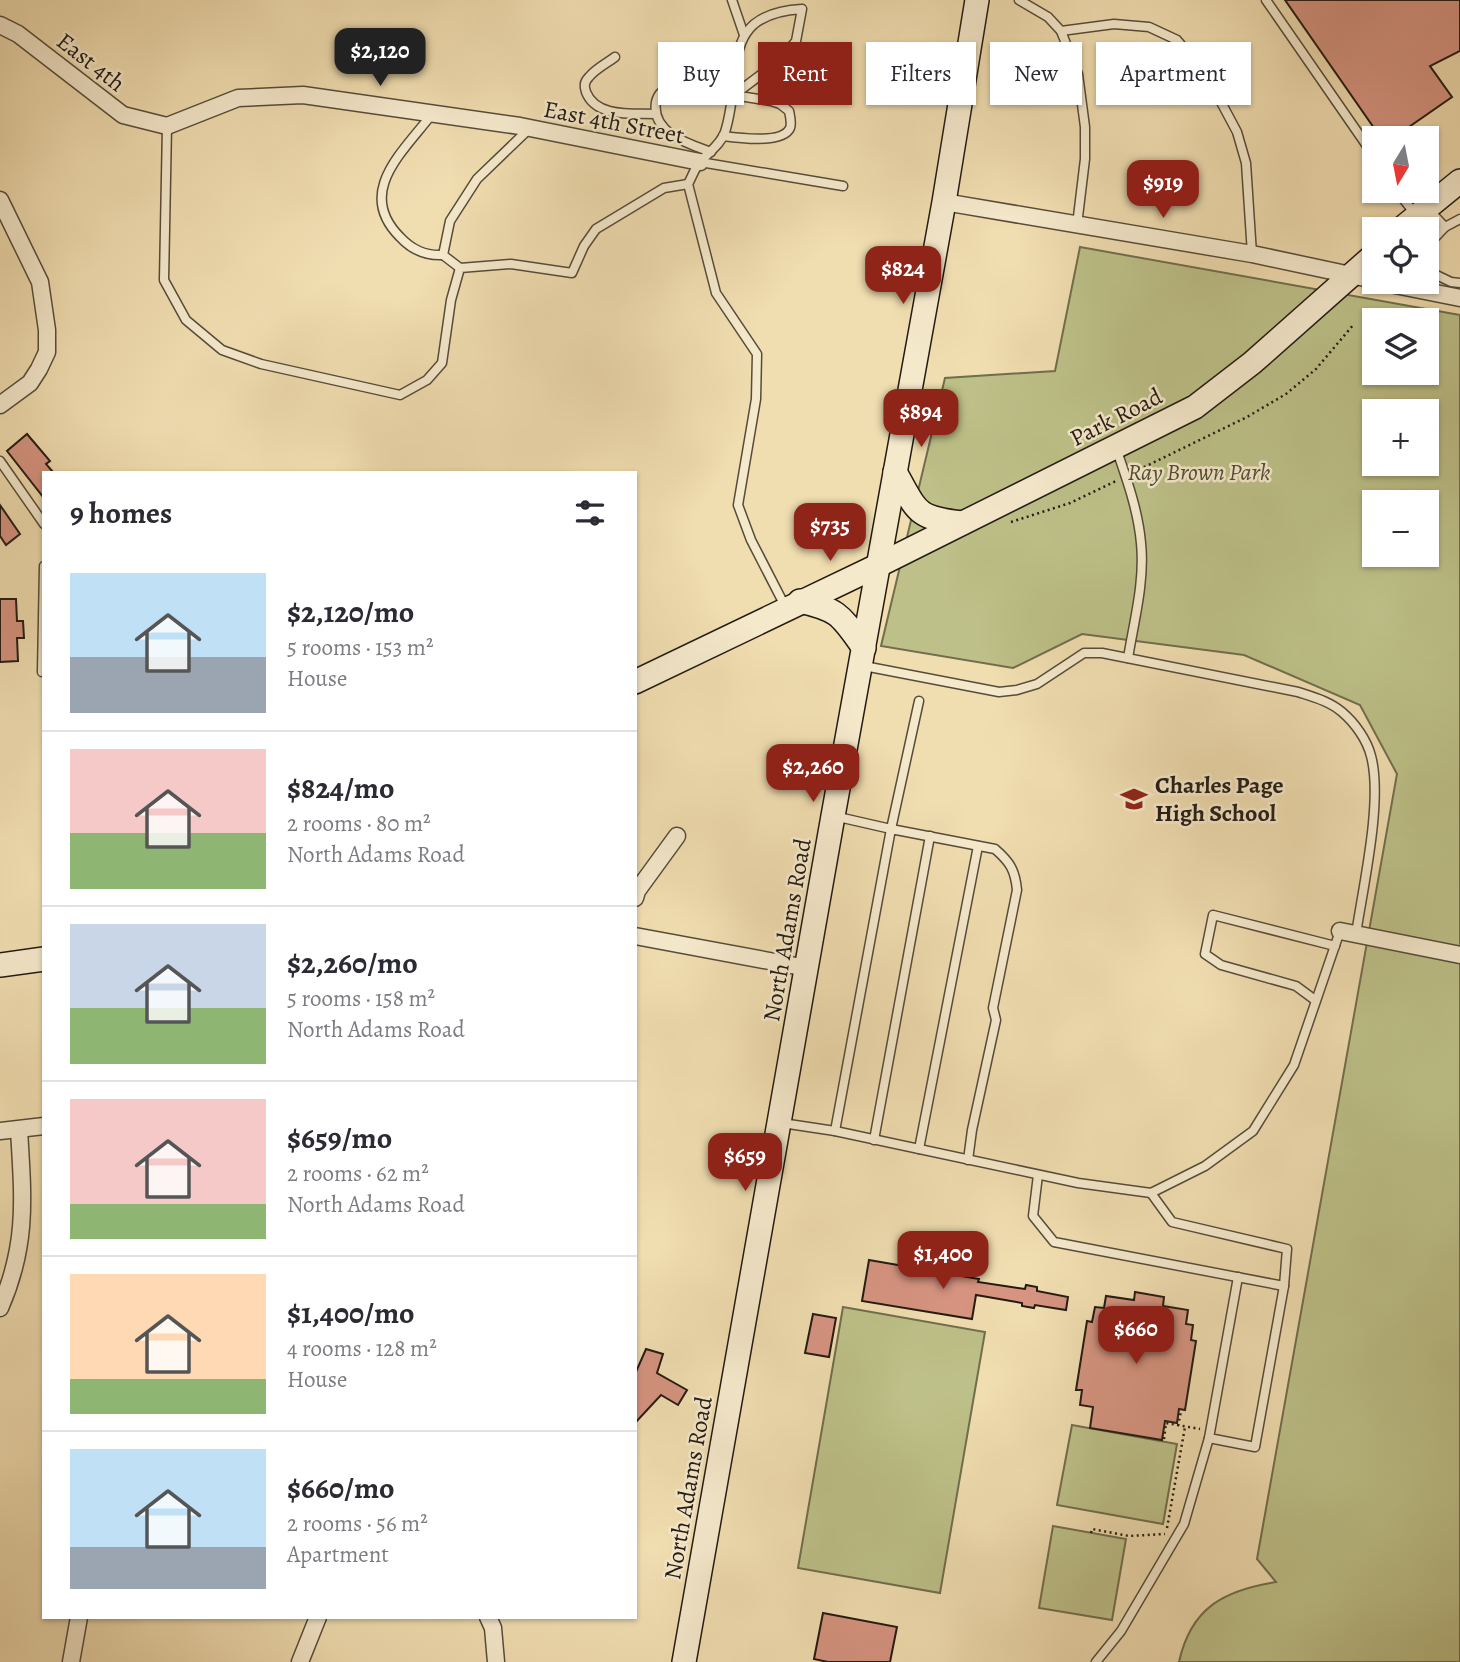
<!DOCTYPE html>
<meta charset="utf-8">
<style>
:root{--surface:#fff;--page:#f7f7f7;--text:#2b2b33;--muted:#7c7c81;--line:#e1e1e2;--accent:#8f2418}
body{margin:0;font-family:Alegreya,serif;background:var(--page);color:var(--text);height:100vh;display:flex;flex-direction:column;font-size:26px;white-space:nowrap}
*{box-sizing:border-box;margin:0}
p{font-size:23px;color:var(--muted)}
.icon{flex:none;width:38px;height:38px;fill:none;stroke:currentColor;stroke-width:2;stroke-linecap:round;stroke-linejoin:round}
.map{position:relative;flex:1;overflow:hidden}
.side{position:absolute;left:42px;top:471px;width:595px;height:1148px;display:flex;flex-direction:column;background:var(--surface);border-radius:0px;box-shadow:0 2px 5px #0004}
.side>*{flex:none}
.banner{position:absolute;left:658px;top:42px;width:665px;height:63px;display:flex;gap:14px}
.needle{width:46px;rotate:190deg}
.fabs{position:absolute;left:1362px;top:126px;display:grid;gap:14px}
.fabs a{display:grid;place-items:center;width:77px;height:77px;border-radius:0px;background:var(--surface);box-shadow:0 2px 5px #0004;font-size:35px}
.price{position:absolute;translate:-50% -60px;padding:0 16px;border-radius:14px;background:var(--accent);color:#fff;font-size:23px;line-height:46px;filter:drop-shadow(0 2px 4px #0008)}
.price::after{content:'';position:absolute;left:50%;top:42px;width:21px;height:16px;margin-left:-10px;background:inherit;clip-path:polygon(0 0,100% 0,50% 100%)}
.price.active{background:#222;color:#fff}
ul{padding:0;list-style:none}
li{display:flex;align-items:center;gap:21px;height:175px;padding:0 28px}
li+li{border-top:2px solid var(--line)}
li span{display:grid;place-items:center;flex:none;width:196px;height:140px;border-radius:0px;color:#555}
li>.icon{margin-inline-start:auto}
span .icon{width:84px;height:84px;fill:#fffc;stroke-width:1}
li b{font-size:30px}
h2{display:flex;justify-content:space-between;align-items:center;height:84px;padding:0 28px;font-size:30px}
.tag{padding:0 24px;border-radius:0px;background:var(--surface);box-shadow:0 2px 5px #0004;font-size:24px;line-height:63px}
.tag.active{background:var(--accent);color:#fff}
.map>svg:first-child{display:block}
.green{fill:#bdc088;stroke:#706e4d;stroke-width:2;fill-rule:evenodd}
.building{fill:#d69481;stroke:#231b12;stroke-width:2}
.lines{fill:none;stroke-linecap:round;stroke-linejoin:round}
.lane-casing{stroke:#564c3a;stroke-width:11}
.street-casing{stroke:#564c3a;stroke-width:19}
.secondary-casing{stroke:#231b12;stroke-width:26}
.path{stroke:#231b12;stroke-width:2.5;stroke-dasharray:2 3.5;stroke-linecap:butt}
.lane{stroke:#f5e9cc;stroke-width:8}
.street{stroke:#f5e9cc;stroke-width:16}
.secondary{stroke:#f5e9cc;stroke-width:23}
.labels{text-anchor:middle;stroke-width:5;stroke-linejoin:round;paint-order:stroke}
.street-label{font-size:24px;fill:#231b12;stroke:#f5e9cc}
.park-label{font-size:24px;font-style:italic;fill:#514d35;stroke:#f5e9cc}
.poi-label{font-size:24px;font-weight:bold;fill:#231b12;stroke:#f5e9cc;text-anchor:start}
</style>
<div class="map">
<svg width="1460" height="1662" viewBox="0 0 1460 1662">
<rect width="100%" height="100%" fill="#f0ddb0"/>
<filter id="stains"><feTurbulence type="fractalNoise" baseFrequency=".00286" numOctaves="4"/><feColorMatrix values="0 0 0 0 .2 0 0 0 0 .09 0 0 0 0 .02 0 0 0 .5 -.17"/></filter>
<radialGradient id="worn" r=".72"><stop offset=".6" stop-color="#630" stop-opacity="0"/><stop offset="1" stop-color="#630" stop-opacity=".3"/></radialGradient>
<g class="green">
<path d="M1080,247L1460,315V1662H1179C1191,1607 1225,1590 1276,1582L1257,1559L1397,774L1360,705L1244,655L1082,634L1013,668L881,646L945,378L1055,371ZM1374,320H1426V373H1374ZM1374,411H1426V464H1374ZM1374,502H1426V555H1374Z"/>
<polygon points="843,1307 985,1332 940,1593 798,1568"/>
<polygon points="1072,1425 1177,1444 1163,1524 1057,1505"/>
<polygon points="1053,1526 1126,1539 1112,1620 1039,1608"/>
</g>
<g class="building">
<polygon points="1285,0 1460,0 1460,51 1430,66 1452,97 1393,138 1381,138"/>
<polygon points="27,434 50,461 46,464 53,472 44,472 44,498 7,451"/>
<polygon points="0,505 20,534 6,545 0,536"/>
<polygon points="0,599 16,599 17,621 23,621 24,638 17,638 18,661 0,662"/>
<polygon points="869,1260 979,1279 978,1282 1025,1289 1026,1285 1037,1287 1037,1291 1068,1297 1066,1310 1035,1305 1034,1308 1022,1306 1022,1303 976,1295 972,1319 862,1301"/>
<polygon points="1135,1292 1164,1297 1163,1306 1188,1310 1186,1324 1193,1325 1191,1340 1196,1341 1185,1410 1179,1409 1177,1423 1165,1421 1162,1440 1090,1428 1093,1407 1080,1405 1082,1390 1076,1390 1087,1321 1092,1322 1095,1307 1104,1308 1106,1296 1134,1300"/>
<polygon points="813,1314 836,1318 829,1357 805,1353"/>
<polygon points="646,1349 663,1354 657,1373 687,1390 678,1405 661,1395 635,1423 635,1374"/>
<polygon points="823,1613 897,1627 890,1662 828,1662 814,1659"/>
</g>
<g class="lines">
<g class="lane-casing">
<g id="lane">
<polyline points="732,0 744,35"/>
<polyline points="1019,0 1048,17 1061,31 1114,24 1149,27 1177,40 1206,74 1237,132 1246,163 1252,254"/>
<polyline points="1266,0 1374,156"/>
<polyline points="1061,31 1078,74 1085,127 1085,159 1077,225"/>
<path d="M615,57C607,63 595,69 589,77C584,82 584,86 586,92C596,118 633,113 656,114"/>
<path d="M734,95L779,61L796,41L802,9C717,14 744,73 725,132C721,144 709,152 701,161C695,167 692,177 688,184L716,293L757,354L756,399L738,505L751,540L786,608"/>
<path d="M432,114C403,152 355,192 400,237C412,250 425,256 443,255"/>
<polyline points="167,126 164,280 186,320 222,350 261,364 400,395 427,380 442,363 451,300 460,268 511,264 572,273 584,246 596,229 664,188 688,184"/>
<path d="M711,152C689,144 651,133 656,102C658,93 665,87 675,86C694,82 715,91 733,95C746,97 758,99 771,101L780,104L789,111C790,116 792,123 790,128C783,144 738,138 723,136"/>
<polyline points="700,162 843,186"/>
<polyline points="1397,191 1416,215"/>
<polyline points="1428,209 1445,227"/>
<polyline points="1426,247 1445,227 1460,219"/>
<polyline points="460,268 443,255 450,221 477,179 530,128"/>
<polyline points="1426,270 1451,282 1460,283"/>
<path d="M1116,448C1127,480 1138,510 1141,543C1145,581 1134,621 1128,658"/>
<polyline points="0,461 44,524"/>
<path d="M864,666L999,692L1017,690L1037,684L1084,653H1102L1298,692C1313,697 1329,701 1342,712C1355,723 1367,740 1371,756C1383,800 1363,887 1356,934"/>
<polyline points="42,672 44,566"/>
<polyline points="834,816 891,829 919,701"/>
<polyline points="1315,1000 1296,986 1221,965 1205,954 1213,915 1335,946"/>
<polyline points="782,1123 835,1131 1078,1183 1151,1193 1205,1166 1253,1131 1294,1065 1340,931"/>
<path d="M835,1131L891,829L995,849C1010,862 1015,870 1017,890L993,1008L996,1020L972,1130L968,1160"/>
<polyline points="874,1140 930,836"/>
<polyline points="919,1149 978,846"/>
<polyline points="1038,1175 1033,1216 1054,1242 1284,1286 1287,1249 1172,1222 1151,1193"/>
<polyline points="1238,1277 1209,1438 1255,1447 1284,1286"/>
<polyline points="1096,1662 1121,1631 1184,1524 1209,1438"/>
</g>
</g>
<g class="street-casing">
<g id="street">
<polyline points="0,25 18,34 123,115 167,126 238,98 303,95 520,126 700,162"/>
<polyline points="0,200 40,282 47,330 47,352 39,369 30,383 0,405"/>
<polyline points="944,202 1252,254 1374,280"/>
<polyline points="1380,282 1460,298"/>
<polyline points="635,898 637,891 677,836"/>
<polyline points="1340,931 1460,955"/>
<polyline points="635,936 807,968"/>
<polyline points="0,1131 44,1126"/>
<path d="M0,1308C28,1244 23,1198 19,1130"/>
<polyline points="488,1617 493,1628 496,1662"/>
<polyline points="71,1662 79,1617"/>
<polyline points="300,1662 318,1617"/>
</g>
</g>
<g class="secondary-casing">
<g id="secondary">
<polyline points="1401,229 1460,181"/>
<path d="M895,472C918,512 915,518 962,523"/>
<path d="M800,601C840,610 841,616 864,648"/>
<polyline points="635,682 879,565 1195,407 1252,363 1374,255"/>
<polyline points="0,965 44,959"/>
<polyline points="684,1662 833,816 944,202 977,0"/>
</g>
</g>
<g class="path">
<polyline points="1134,472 1247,417 1286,394 1316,369 1354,324"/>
<polyline points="1011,522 1070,503 1116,481"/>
<polyline points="1178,1426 1181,1411"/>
<polyline points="1164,1439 1166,1423 1200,1429"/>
<polyline points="1167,1528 1185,1427"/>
<polyline points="1091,1533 1092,1529 1129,1536 1165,1534"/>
</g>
<use href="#lane" class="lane"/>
<use href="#street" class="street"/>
<use href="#secondary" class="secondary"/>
</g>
<defs>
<g id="school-bare" transform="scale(2.1)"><path d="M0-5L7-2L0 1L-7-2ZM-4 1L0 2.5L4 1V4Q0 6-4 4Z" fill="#8f2418" stroke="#f5e9cc" stroke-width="2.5" paint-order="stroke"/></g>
</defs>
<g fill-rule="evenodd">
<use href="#school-bare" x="1134" y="799"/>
</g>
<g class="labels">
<g class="street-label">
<text transform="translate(91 62) rotate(38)" y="8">East 4th</text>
<text transform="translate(614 122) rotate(11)" y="8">East 4th Street</text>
<text transform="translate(1116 417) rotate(-27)" y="8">Park Road</text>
<text transform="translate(787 930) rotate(-80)" y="8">North Adams Road</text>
<text transform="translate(688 1488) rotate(-80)" y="8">North Adams Road</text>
</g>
<g class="park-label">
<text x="1199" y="480">Ray Brown Park</text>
</g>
<g class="poi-label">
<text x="1155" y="793">Charles Page<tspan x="1155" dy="28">High School</tspan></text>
</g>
</g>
<rect width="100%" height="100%" filter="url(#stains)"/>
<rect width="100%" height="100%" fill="url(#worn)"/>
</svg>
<div class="fabs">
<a><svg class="needle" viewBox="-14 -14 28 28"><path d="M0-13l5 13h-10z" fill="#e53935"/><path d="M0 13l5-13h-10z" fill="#7c7c81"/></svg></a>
<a><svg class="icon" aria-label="locate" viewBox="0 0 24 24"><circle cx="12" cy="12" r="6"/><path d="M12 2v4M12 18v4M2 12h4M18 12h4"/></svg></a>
<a><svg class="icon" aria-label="layers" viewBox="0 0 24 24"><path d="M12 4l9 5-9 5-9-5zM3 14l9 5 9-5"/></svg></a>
<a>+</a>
<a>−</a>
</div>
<b class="price active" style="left:380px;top:88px">$2,120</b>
<b class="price" style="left:1163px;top:220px">$919</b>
<b class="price" style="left:903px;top:306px">$824</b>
<b class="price" style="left:921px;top:449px">$894</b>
<b class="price" style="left:830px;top:563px">$735</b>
<b class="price" style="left:813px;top:804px">$2,260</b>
<b class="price" style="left:745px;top:1193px">$659</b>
<b class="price" style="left:943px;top:1291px">$1,400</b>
<b class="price" style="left:1136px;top:1366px">$660</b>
<div class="banner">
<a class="tag">Buy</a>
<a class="tag active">Rent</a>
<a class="tag">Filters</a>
<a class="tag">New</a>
<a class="tag">Apartment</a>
</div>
<section class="side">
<h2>9 homes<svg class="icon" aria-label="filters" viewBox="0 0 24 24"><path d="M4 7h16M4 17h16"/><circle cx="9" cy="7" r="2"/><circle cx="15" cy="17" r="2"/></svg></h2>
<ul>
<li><span style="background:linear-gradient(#bfe0f5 60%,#9aa5b1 0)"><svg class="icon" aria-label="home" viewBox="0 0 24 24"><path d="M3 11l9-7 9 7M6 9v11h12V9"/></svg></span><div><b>$2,120/mo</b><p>5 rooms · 153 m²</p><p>House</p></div></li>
<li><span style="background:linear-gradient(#f6c9c9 60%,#8fb573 0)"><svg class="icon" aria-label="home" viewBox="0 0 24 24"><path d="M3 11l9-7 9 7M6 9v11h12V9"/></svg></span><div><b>$824/mo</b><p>2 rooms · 80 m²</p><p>North Adams Road</p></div></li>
<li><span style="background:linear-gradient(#c9d6e8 60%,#8fb573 0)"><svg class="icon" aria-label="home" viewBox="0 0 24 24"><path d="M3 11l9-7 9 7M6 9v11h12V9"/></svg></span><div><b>$2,260/mo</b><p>5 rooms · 158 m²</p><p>North Adams Road</p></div></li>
<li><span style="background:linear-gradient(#f6c9c9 75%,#8fb573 0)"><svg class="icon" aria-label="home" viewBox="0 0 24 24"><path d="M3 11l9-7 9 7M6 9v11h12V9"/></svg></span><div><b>$659/mo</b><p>2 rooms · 62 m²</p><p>North Adams Road</p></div></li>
<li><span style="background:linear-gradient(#ffd9b3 75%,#8fb573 0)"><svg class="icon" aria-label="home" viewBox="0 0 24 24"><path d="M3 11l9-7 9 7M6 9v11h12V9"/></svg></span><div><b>$1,400/mo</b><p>4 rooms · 128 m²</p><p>House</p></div></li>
<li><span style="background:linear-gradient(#bfe0f5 70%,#9aa5b1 0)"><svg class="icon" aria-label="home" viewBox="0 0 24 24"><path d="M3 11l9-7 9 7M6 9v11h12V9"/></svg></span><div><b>$660/mo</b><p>2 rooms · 56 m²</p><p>Apartment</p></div></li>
</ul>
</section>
</div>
